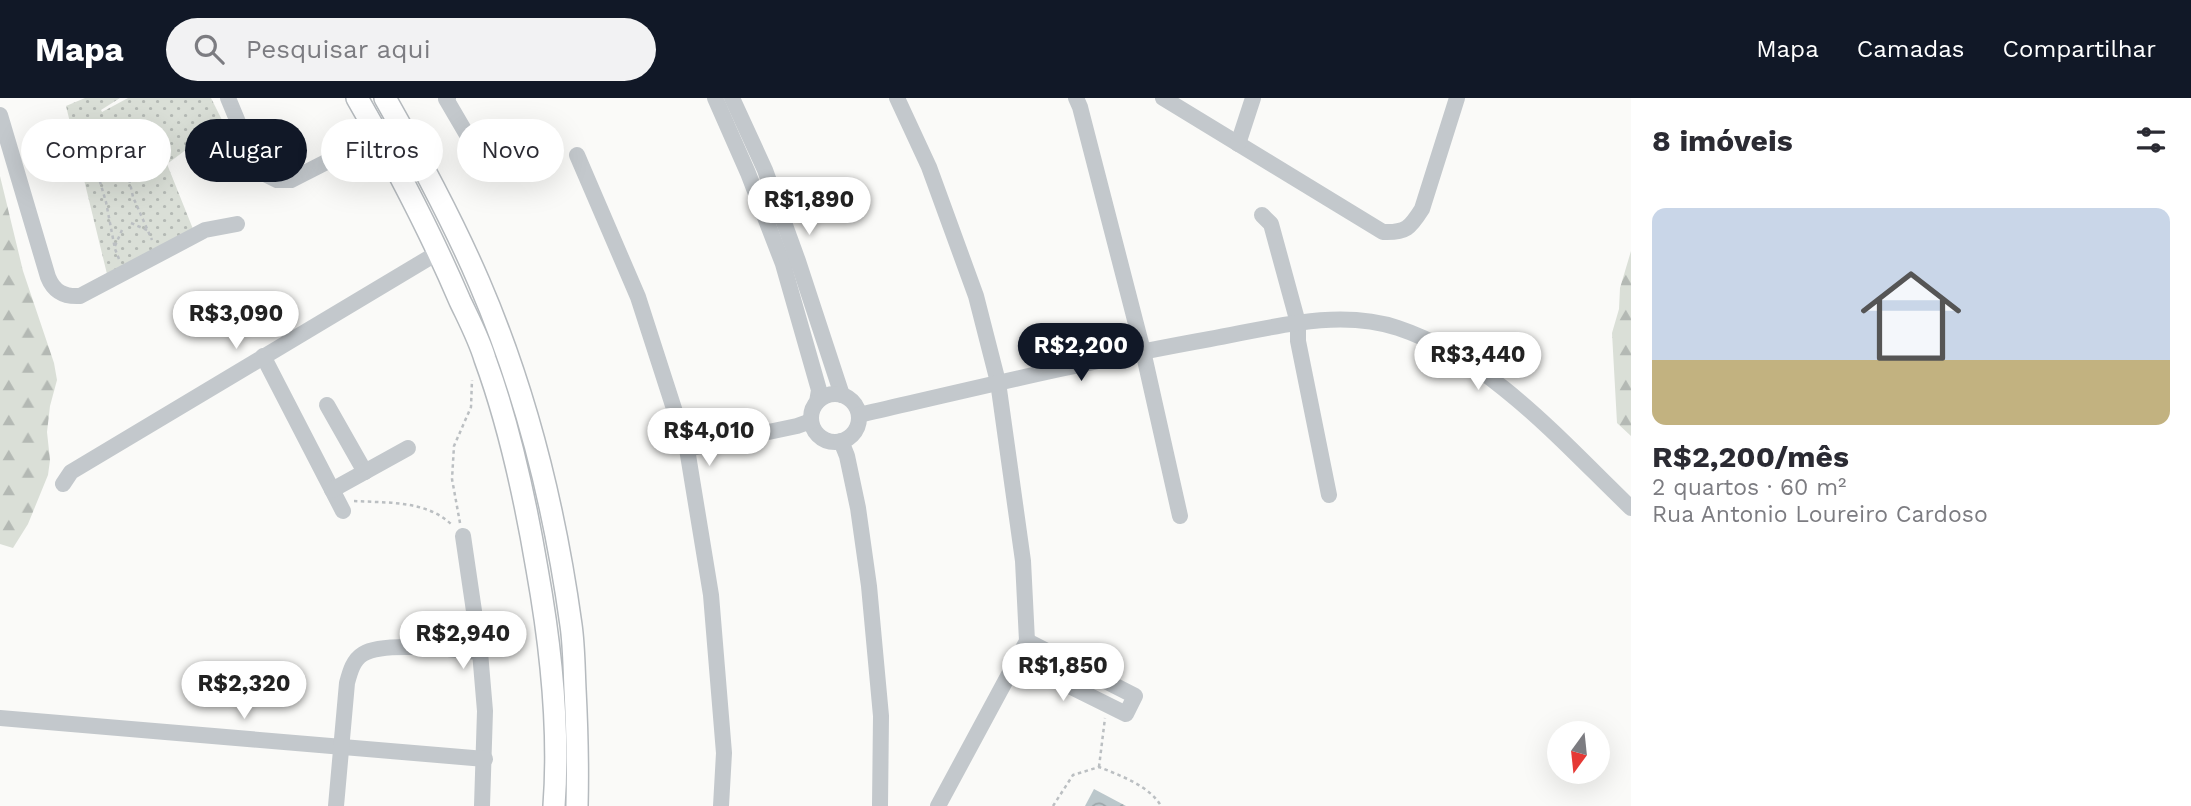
<!DOCTYPE html>
<html lang="pt">
<meta charset="utf-8">
<style>
:root{--surface:#fff;--page:#f2f2f3;--text:#2b2b33;--muted:#7c7c81;--line:#e1e1e2;--accent:#111827}
body{margin:0;font-family:"Work Sans",sans-serif;background:var(--page);color:var(--text);height:100vh;display:flex;flex-direction:column;font-size:26px;white-space:nowrap}
*{box-sizing:border-box;margin:0}
p{font-size:23px;color:var(--muted)}
.icon{flex:none;width:38px;height:38px;fill:none;stroke:currentColor;stroke-width:2;stroke-linecap:round;stroke-linejoin:round}
.map{position:relative;flex:1;overflow:hidden}
.sheet{display:flex;flex-direction:column;background:var(--surface);width:560px}
.sheet>*{flex:none}
.banner{position:absolute;left:21px;top:21px;width:665px;height:63px;display:flex;gap:14px}
.needle{width:46px;rotate:195deg}
.tools{position:absolute;left:1547px;top:623px;display:grid;gap:14px}
.tools a{display:grid;place-items:center;width:63px;height:63px;border-radius:50%;background:var(--surface);box-shadow:0 7px 28px #0002;font-size:35px}
.price{position:absolute;translate:-50% -60px;padding:0 16px;border-radius:24px;background:#fff;color:#222;font-size:23px;line-height:46px;filter:drop-shadow(0 2px 4px #0008)}
.price::after{content:'';position:absolute;left:50%;top:42px;width:21px;height:16px;margin-left:-10px;background:inherit;clip-path:polygon(0 0,100% 0,50% 100%)}
.price.active{background:var(--accent);color:#fff}
ul{padding:0;list-style:none}
li{display:grid;align-content:center;gap:14px;height:371px;padding:0 21px}
li+li{border-top:2px solid var(--line)}
li span{display:grid;place-items:center;height:217px;border-radius:14px;color:#555}
li>.icon{margin-inline-start:auto}
span .icon{width:126px;height:126px;fill:#fffc;stroke-width:1}
li b{font-size:30px}
h2{display:flex;justify-content:space-between;align-items:center;height:84px;padding:0 21px;font-size:30px}
.tag{padding:0 24px;border-radius:32px;background:var(--surface);box-shadow:0 7px 28px #0002;font-size:24px;line-height:63px}
.tag.active{background:var(--accent);color:#fff}
header{display:flex;align-items:center;gap:42px;box-sizing:border-box;height:98px;padding:0 35px;background:var(--accent);color:#fff}
header strong{font-size:33px}
nav{display:flex;gap:38px;margin-inline-start:auto;font-size:24px}
.search{width:490px;height:63px;background:var(--page);display:flex;align-items:center;gap:18px;box-sizing:border-box;padding:0 24px;border-radius:38px;color:var(--muted);font-size:26px}
main{display:flex;flex:1;min-height:0}
.map>svg:first-child{display:block}
.forest{fill:url(#forest-firs)}
.park{fill:url(#park-dots)}
.water{fill:url(#water-waves)}
.lines{fill:none;stroke-linecap:round;stroke-linejoin:round}
.major-casing{stroke:#b5babe;stroke-width:24}
.path{stroke:#bbbfc2;stroke-width:2.5;stroke-dasharray:3.5 3.5;stroke-linecap:butt}
.minor{stroke:#c3c8cc;stroke-width:16}
.major{stroke:#fff;stroke-width:21}
</style>
<header>
<strong>Mapa</strong>
<div class="search"><svg class="icon" aria-label="search" viewBox="0 0 24 24"><circle cx="10" cy="10" r="6"/><path d="M15 15l6 6"/></svg>Pesquisar aqui</div>
<nav><a>Mapa</a><a>Camadas</a><a>Compartilhar</a></nav>
</header>
<main>
<div class="map">
<svg width="1631" height="708" viewBox="0 0 1631 708">
<defs>
<pattern id="forest-firs" width="22" height="20" patternUnits="userSpaceOnUse" patternTransform="scale(1.75)"><rect width="22" height="20" fill="#dadfd7"/><path d="M5 1l3.5 6h-7zM16 11l3.5 6h-7z" fill="#b4b9b4"/></pattern>
<pattern id="park-dots" width="8" height="8" patternUnits="userSpaceOnUse" patternTransform="scale(1.75)"><rect width="8" height="8" fill="#dadfd7"/><path d="M2 2h.1M6 6h.1" fill="none" stroke="#b4b9b4" stroke-width="1.8" stroke-linecap="round"/></pattern>
<pattern id="water-waves" width="16" height="10" patternUnits="userSpaceOnUse" patternTransform="scale(1.75)"><rect width="16" height="10" fill="#bbc7cb"/><path d="M0 5q4-4 8 0t8 0" fill="none" stroke="#9ca6aa"/></pattern>
</defs>
<rect width="100%" height="100%" fill="#fafaf8"/>
<g class="forest">
<polygon points="0,78 23,173 54,265 57,282 50,308 47,334 50,362 48,377 28,426 13,450 0,446"/>
<polygon points="1631,153 1631,338 1617,325 1612,235 1619,211 1620,190"/>
</g>
<polygon class="park" points="85,0 120,0 101,12 102,14 128,0 211,0 223,24 167,66 193,131 107,176 66,8"/>
<polygon class="water" points="1094,691 1126,708 1085,708"/>
<g class="lines">
<g class="major-casing">
<g id="major">
<path d="M357,0C395,66 430,133 460,203C469,222 479,241 485,261C510,329 525,400 537,471C551,549 560,629 554,708"/>
<path d="M385,0C419,60 452,121 479,184C526,293 555,411 571,527C574,548 574,570 575,591C577,630 578,669 577,708"/>
</g>
</g>
<g class="path">
<polyline points="131,125 149,133"/>
<polyline points="115,148 122,132"/>
<polyline points="119,161 115,151 106,104 85,33 92,29 102,29 121,60 128,76 133,99 152,142"/>
<path d="M354,403C387,405 428,402 453,428"/>
<polyline points="460,425 452,381 454,348 471,309 472,282"/>
<polyline points="1099,669 1105,620"/>
<path d="M1053,708L1073,677L1099,669C1119,677 1150,688 1161,708"/>
</g>
<g class="minor">
<polyline points="228,0 252,58 263,75 277,82 291,82 344,55 377,34"/>
<polyline points="448,0 446,1 487,71"/>
<polyline points="715,0 748,75 783,166 819,292 817,304"/>
<polyline points="732,0 765,72 798,163 842,297"/>
<polyline points="897,0 929,69 976,198 998,284 1023,463 1027,543 938,708"/>
<polyline points="1076,0 1080,9 1143,253 1180,418"/>
<path d="M1163,0L1383,134C1406,135 1410,130 1422,111L1457,0"/>
<path d="M0,17L48,179C54,194 64,199 80,198L205,132L237,126"/>
<polyline points="1238,46 1253,0"/>
<polyline points="577,57 638,199 687,351 711,497 724,655 721,708"/>
<polyline points="1262,117 1271,126 1298,225 1298,243 1329,397"/>
<polyline points="263,258 343,413"/>
<circle cx="835" cy="320" r="24"/>
<polyline points="327,307 365,374"/>
<path d="M859,317C976,290 1092,262 1210,241C1271,230 1338,210 1398,230C1491,261 1562,344 1631,410"/>
<polyline points="841,343 847,358 858,410 869,488 881,618 880,708"/>
<polyline points="687,351 797,328 811,323"/>
<polyline points="63,386 71,374 439,154"/>
<polyline points="332,392 408,350"/>
<polyline points="463,438 480,554 485,613 482,708"/>
<polyline points="1017,562 1126,616 1135,598 1027,543"/>
<polyline points="0,620 485,661"/>
<path d="M336,708L347,585C350,574 353,562 363,556C384,543 453,552 480,554"/>
</g>
<use href="#major" class="major"/>
</g>
</svg>
<div class="tools">
<a><svg class="needle" viewBox="-14 -14 28 28"><path d="M0-13l5 13h-10z" fill="#e53935"/><path d="M0 13l5-13h-10z" fill="#7c7c81"/></svg></a>
</div>
<b class="price" style="left:809px;top:139px">R$1,890</b>
<b class="price" style="left:236px;top:253px">R$3,090</b>
<b class="price active" style="left:1081px;top:285px">R$2,200</b>
<b class="price" style="left:1478px;top:294px">R$3,440</b>
<b class="price" style="left:709px;top:370px">R$4,010</b>
<b class="price" style="left:463px;top:573px">R$2,940</b>
<b class="price" style="left:1063px;top:605px">R$1,850</b>
<b class="price" style="left:244px;top:623px">R$2,320</b>
<div class="banner">
<a class="tag">Comprar</a>
<a class="tag active">Alugar</a>
<a class="tag">Filtros</a>
<a class="tag">Novo</a>
</div>
</div>
<section class="sheet">
<h2>8 imóveis<svg class="icon" aria-label="filters" viewBox="0 0 24 24"><path d="M4 7h16M4 17h16"/><circle cx="9" cy="7" r="2"/><circle cx="15" cy="17" r="2"/></svg></h2>
<ul>
<li><span style="background:linear-gradient(#c9d6e8 70%,#c2b280 0)"><svg class="icon" aria-label="home" viewBox="0 0 24 24"><path d="M3 11l9-7 9 7M6 9v11h12V9"/></svg></span><div><b>R$2,200/mês</b><p>2 quartos · 60 m²</p><p>Rua Antonio Loureiro Cardoso</p></div></li>
</ul>
</section>
</main>
